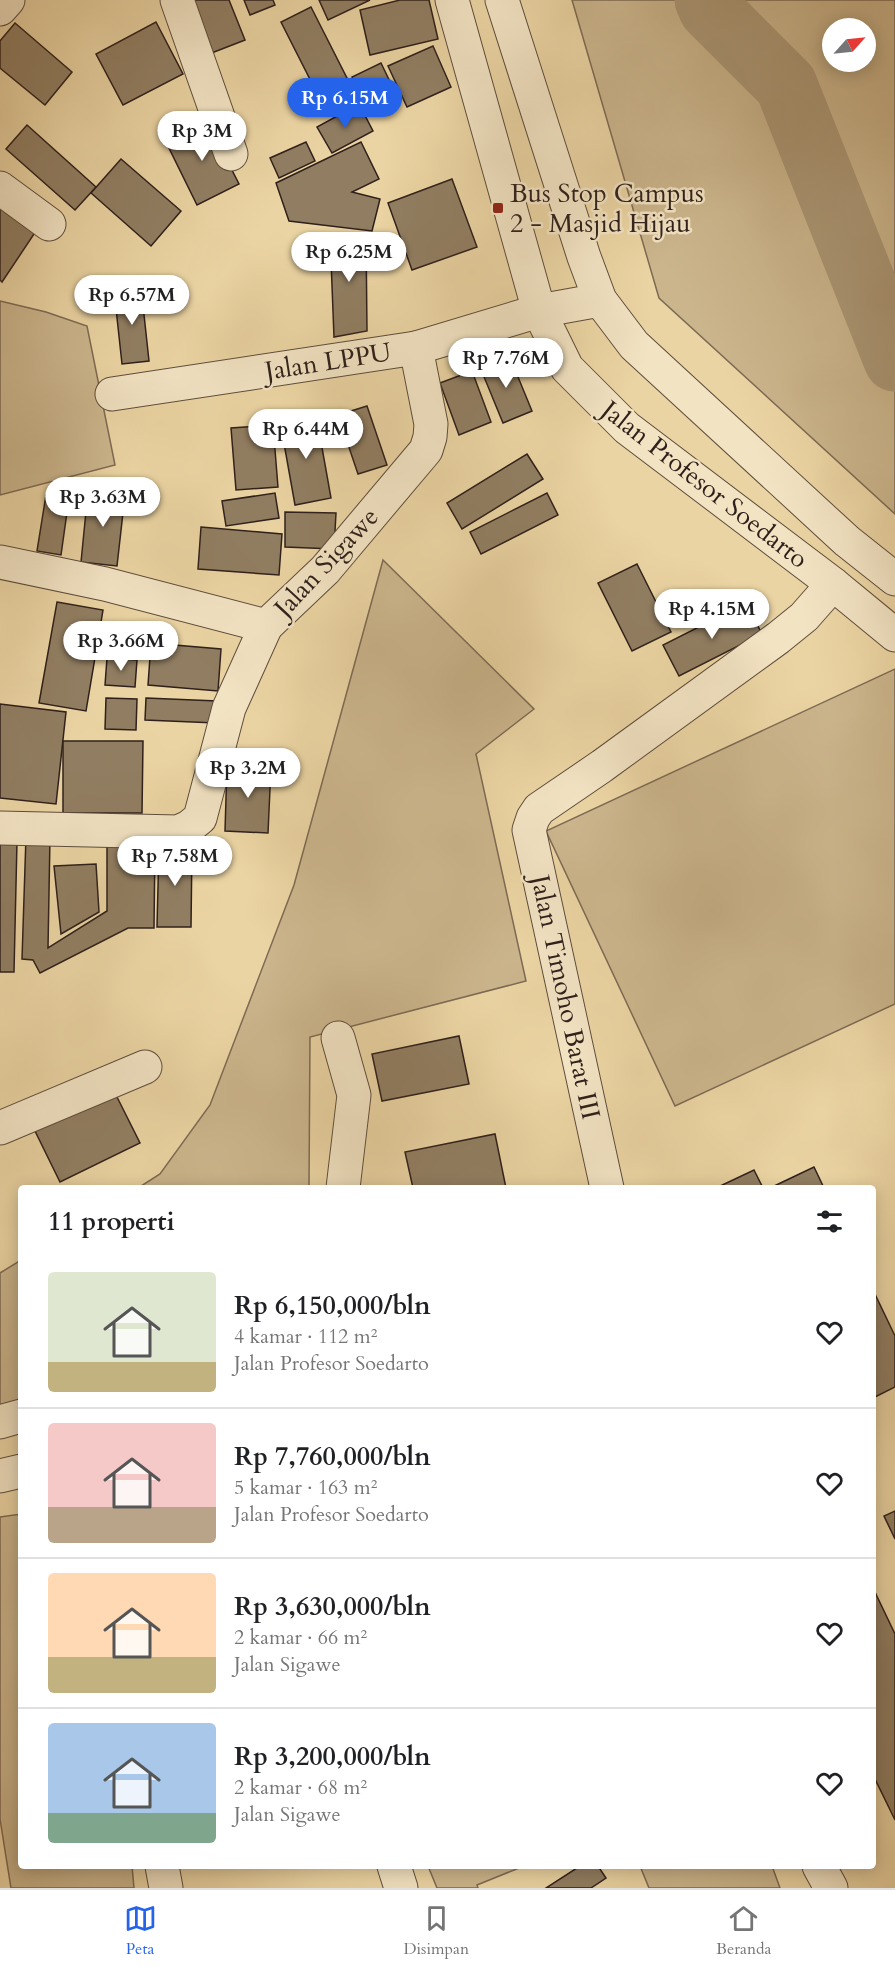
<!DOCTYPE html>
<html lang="id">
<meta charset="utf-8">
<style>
:root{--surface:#fff;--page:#f6f6f6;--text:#202124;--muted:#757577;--line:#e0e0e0;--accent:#2563eb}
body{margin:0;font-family:Cardo,serif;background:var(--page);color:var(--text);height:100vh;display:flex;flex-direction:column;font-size:22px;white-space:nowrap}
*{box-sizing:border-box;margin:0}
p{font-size:20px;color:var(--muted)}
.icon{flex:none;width:33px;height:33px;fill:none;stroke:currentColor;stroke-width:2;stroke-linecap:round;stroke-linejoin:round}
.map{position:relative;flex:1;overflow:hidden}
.panel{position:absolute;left:18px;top:1185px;width:858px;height:684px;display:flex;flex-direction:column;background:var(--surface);border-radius:6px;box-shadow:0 3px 15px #0003}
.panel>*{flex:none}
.needle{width:39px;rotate:63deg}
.controls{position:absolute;left:822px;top:18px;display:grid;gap:12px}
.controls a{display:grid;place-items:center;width:54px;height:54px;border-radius:50%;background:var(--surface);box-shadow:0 3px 15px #0003;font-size:30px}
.price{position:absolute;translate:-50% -51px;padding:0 14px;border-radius:21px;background:#fff;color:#222;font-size:20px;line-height:39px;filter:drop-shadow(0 2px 3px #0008)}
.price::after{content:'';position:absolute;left:50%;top:36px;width:18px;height:14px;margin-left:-9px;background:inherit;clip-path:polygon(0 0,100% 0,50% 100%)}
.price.selected{background:var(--accent);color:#fff}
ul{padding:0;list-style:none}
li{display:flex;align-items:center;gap:18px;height:150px;padding:0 30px}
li+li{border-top:2px solid var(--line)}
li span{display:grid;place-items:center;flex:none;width:168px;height:120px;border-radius:6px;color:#555}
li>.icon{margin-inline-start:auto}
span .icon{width:72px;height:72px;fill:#fffc;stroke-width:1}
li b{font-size:26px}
h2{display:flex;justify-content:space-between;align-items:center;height:72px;padding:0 30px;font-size:26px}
.menu{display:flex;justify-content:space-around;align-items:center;height:84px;border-top:2px solid var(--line);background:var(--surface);font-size:16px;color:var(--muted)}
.menu a{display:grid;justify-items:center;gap:3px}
.menu .selected{color:var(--accent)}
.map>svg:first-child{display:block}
.green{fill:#cbb58c;stroke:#7d6a54;stroke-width:1.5;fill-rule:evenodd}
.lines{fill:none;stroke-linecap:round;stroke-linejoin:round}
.river{stroke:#ab9775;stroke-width:63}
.building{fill:#917e62;stroke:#2f201b;stroke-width:1.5}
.minor-casing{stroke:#5e4d3d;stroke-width:35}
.minor{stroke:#f2e3c3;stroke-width:33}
.poi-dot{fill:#8f2418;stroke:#f2e3c3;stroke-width:2}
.labels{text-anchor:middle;stroke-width:5;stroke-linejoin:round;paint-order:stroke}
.poi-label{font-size:26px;fill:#2f201b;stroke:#f2e3c3;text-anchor:start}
.street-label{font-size:26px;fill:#2f201b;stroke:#f2e3c3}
</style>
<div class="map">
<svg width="895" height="1888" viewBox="0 0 895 1888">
<rect width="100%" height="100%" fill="#ebd4a3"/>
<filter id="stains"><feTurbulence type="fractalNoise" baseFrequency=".00333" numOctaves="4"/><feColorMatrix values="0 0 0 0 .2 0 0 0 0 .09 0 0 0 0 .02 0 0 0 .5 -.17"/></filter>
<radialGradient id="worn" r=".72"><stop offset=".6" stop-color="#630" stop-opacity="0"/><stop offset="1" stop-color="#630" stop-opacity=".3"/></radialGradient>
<g class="green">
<path d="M572,0H895V514L659,298ZM832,28H866V62H832Z"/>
<polygon points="0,301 46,312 87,326 115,465 0,495"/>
<polygon points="383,560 534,709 476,754 526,981 310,1037 309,1188 138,1188 160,1174 210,1105 294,885"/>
<polygon points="895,669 895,1004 675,1106 546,831"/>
<polygon points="21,1260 21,1428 0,1436 0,1273"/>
<polygon points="21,1514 21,1866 132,1866 134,1888 11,1888 0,1819 0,1517"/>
<polygon points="428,1866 524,1866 477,1885 478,1888 437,1888"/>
<polygon points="640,1866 772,1866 780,1888 649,1888"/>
</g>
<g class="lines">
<polyline class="river" points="706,0 710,9 786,85 895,360"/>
</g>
<g class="building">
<polygon points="188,0 229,0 245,40 209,54"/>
<polygon points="244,0 273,0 275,5 250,15"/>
<polygon points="319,0 370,0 328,20"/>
<polygon points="400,0 429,0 438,39 370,55 360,10"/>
<polygon points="311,7 353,90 323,105 281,22"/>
<polygon points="156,22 183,74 123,105 96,54"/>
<polygon points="15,23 72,72 45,105 0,68 0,41"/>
<polygon points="433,46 451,87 407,107 388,66"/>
<polygon points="381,63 392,86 363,100 352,77"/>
<polygon points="359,104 373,131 332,153 317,127"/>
<polygon points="206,119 239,184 197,205 165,140"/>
<polygon points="27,125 96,187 75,210 6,149"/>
<polygon points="306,142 315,161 279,178 270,158"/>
<polygon points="361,142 379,179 352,192 380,199 372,231 289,221 276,183"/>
<polygon points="121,159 181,211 151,246 91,193"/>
<polygon points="452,179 477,247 412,270 388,203"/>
<polygon points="0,206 36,231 2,282 0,280"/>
<polygon points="330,234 366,234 367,331 334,337"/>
<polygon points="141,287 149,361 122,364 114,290"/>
<polygon points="509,355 532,411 503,423 480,367"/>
<polygon points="472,371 491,422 459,435 440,383"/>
<polygon points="367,406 387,465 358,474 338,415"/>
<polygon points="316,414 331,498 295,505 280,421"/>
<polygon points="273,425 278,487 236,490 231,428"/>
<polygon points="527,454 543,479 462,529 447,503"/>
<polygon points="88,491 125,495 117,566 81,562"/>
<polygon points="275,493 279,518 226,526 222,501"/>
<polygon points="547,493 558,515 481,554 470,532"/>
<polygon points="46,495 69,498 61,555 37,551"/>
<polygon points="285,512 336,513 334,549 285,547"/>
<polygon points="201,527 282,534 279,575 198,569"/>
<polygon points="637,564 671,632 632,651 598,583"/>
<polygon points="57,602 103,610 86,711 39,703"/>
<polygon points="746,603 762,634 679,676 663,645"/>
<polygon points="151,643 221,649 218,691 148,685"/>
<polygon points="107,658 137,660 135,687 105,685"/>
<polygon points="106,698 137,699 136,730 105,729"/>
<polygon points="146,698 217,701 216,723 145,720"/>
<polygon points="0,704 66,712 56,804 0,798"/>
<polygon points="63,741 143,741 142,813 63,813"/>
<polygon points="227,765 271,767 268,833 225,831"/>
<polygon points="26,836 50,837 48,948 107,911 107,842 155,842 154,928 128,928 40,973 33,960 22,959"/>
<polygon points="0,840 17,841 14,972 0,972"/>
<polygon points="159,847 192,847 191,927 157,927"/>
<polygon points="96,864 99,912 61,934 54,866"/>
<polygon points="459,1036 469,1084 382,1101 372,1054"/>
<polygon points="114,1091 140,1143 60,1182 35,1131"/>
<polygon points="495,1134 506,1188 413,1188 405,1152"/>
<polygon points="814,1167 824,1188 770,1188"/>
<polygon points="754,1170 763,1188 716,1188"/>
<polygon points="873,1290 895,1336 895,1387 873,1398"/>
<polygon points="895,1511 895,1539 884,1516"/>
<polygon points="873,1588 895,1634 895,1820 873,1775"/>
<polygon points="580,1866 598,1866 606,1878 591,1888 546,1888"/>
</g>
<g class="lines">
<g class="minor-casing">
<g id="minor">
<polyline points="177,0 231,154"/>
<polyline points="452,0 539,311 567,368 627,428 833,584 895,635"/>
<polyline points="502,0 584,257 600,300 634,345 847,541 895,579"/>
<polyline points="0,9 8,0"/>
<polyline points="0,188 49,224"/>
<polyline points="112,394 416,348 539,311 600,300"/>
<polyline points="0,562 105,584 266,626 325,570 426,450 430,437 431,424 416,348"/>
<polyline points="0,828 178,832 189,827 200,818 229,708 266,626"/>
<polyline points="338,1038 354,1095 343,1188"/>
<polyline points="0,1128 145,1067"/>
<polyline points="607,1188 529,830 533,818 539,809 602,766 778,638 804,617 833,584"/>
<polyline points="0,1422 21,1416"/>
<polyline points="0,1476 21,1471"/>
<polyline points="162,1866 166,1888"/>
<polyline points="394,1866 401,1888"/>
<polyline points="819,1866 831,1888"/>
</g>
</g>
<use href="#minor" class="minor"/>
</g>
<rect class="poi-dot" x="492" y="202" width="12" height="12" rx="3"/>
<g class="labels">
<g class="poi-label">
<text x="510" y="202">Bus Stop Campus<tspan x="510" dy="30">2 - Masjid Hijau</tspan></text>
</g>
<g class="street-label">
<text transform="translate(328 361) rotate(-9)" y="9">Jalan LPPU</text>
<text transform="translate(705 484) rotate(38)" y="9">Jalan Profesor Soedarto</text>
<text transform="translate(326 562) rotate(-47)" y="9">Jalan Sigawe</text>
<text transform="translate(566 997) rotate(78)" y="9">Jalan Timoho Barat III</text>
</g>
</g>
<rect width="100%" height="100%" filter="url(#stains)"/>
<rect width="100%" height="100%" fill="url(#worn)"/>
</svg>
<div class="controls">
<a><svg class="needle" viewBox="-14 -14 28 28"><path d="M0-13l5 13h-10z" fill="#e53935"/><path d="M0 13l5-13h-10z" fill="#757577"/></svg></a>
</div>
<b class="price selected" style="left:345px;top:129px">Rp 6.15M</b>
<b class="price" style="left:202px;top:162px">Rp 3M</b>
<b class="price" style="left:349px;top:283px">Rp 6.25M</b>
<b class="price" style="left:132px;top:326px">Rp 6.57M</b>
<b class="price" style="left:506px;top:389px">Rp 7.76M</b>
<b class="price" style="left:306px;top:460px">Rp 6.44M</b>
<b class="price" style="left:103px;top:528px">Rp 3.63M</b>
<b class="price" style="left:712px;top:640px">Rp 4.15M</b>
<b class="price" style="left:121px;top:672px">Rp 3.66M</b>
<b class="price" style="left:248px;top:799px">Rp 3.2M</b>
<b class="price" style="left:175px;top:887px">Rp 7.58M</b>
<section class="panel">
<h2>11 properti<svg class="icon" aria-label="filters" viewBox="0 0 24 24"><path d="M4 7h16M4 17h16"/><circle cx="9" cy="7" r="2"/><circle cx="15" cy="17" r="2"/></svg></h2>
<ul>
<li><span style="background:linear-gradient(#dfe7d0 75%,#c2b280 0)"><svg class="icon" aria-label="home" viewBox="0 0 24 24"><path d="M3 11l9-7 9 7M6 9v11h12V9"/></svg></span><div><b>Rp 6,150,000/bln</b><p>4 kamar · 112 m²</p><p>Jalan Profesor Soedarto</p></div><svg class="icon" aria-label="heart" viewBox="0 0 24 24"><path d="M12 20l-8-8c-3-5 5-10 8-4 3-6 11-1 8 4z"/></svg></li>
<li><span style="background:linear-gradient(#f6c9c9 70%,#b9a48a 0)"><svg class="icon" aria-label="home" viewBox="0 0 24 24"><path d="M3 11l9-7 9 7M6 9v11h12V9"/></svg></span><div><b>Rp 7,760,000/bln</b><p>5 kamar · 163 m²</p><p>Jalan Profesor Soedarto</p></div><svg class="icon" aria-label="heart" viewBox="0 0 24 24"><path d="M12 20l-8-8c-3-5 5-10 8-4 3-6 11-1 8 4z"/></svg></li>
<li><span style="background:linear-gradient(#ffd9b3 70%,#c2b280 0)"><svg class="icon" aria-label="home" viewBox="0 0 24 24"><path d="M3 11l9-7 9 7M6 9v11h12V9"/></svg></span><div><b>Rp 3,630,000/bln</b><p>2 kamar · 66 m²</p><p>Jalan Sigawe</p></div><svg class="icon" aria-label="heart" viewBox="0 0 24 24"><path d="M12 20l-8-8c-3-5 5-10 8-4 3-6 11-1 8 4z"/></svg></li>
<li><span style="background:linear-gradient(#a9c7e8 75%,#7fa58c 0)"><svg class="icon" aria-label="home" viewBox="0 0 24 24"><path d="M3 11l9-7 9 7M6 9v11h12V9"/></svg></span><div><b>Rp 3,200,000/bln</b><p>2 kamar · 68 m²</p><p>Jalan Sigawe</p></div><svg class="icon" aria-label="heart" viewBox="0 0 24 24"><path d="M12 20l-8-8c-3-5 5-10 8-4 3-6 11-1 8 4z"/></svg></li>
</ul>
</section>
</div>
<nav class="menu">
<a class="selected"><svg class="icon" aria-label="map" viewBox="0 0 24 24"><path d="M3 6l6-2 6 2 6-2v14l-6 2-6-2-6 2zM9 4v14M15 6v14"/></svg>Peta</a>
<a><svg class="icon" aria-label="saved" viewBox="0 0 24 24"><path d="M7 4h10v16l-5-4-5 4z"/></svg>Disimpan</a>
<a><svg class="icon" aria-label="home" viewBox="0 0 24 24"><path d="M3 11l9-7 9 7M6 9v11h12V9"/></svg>Beranda</a>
</nav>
